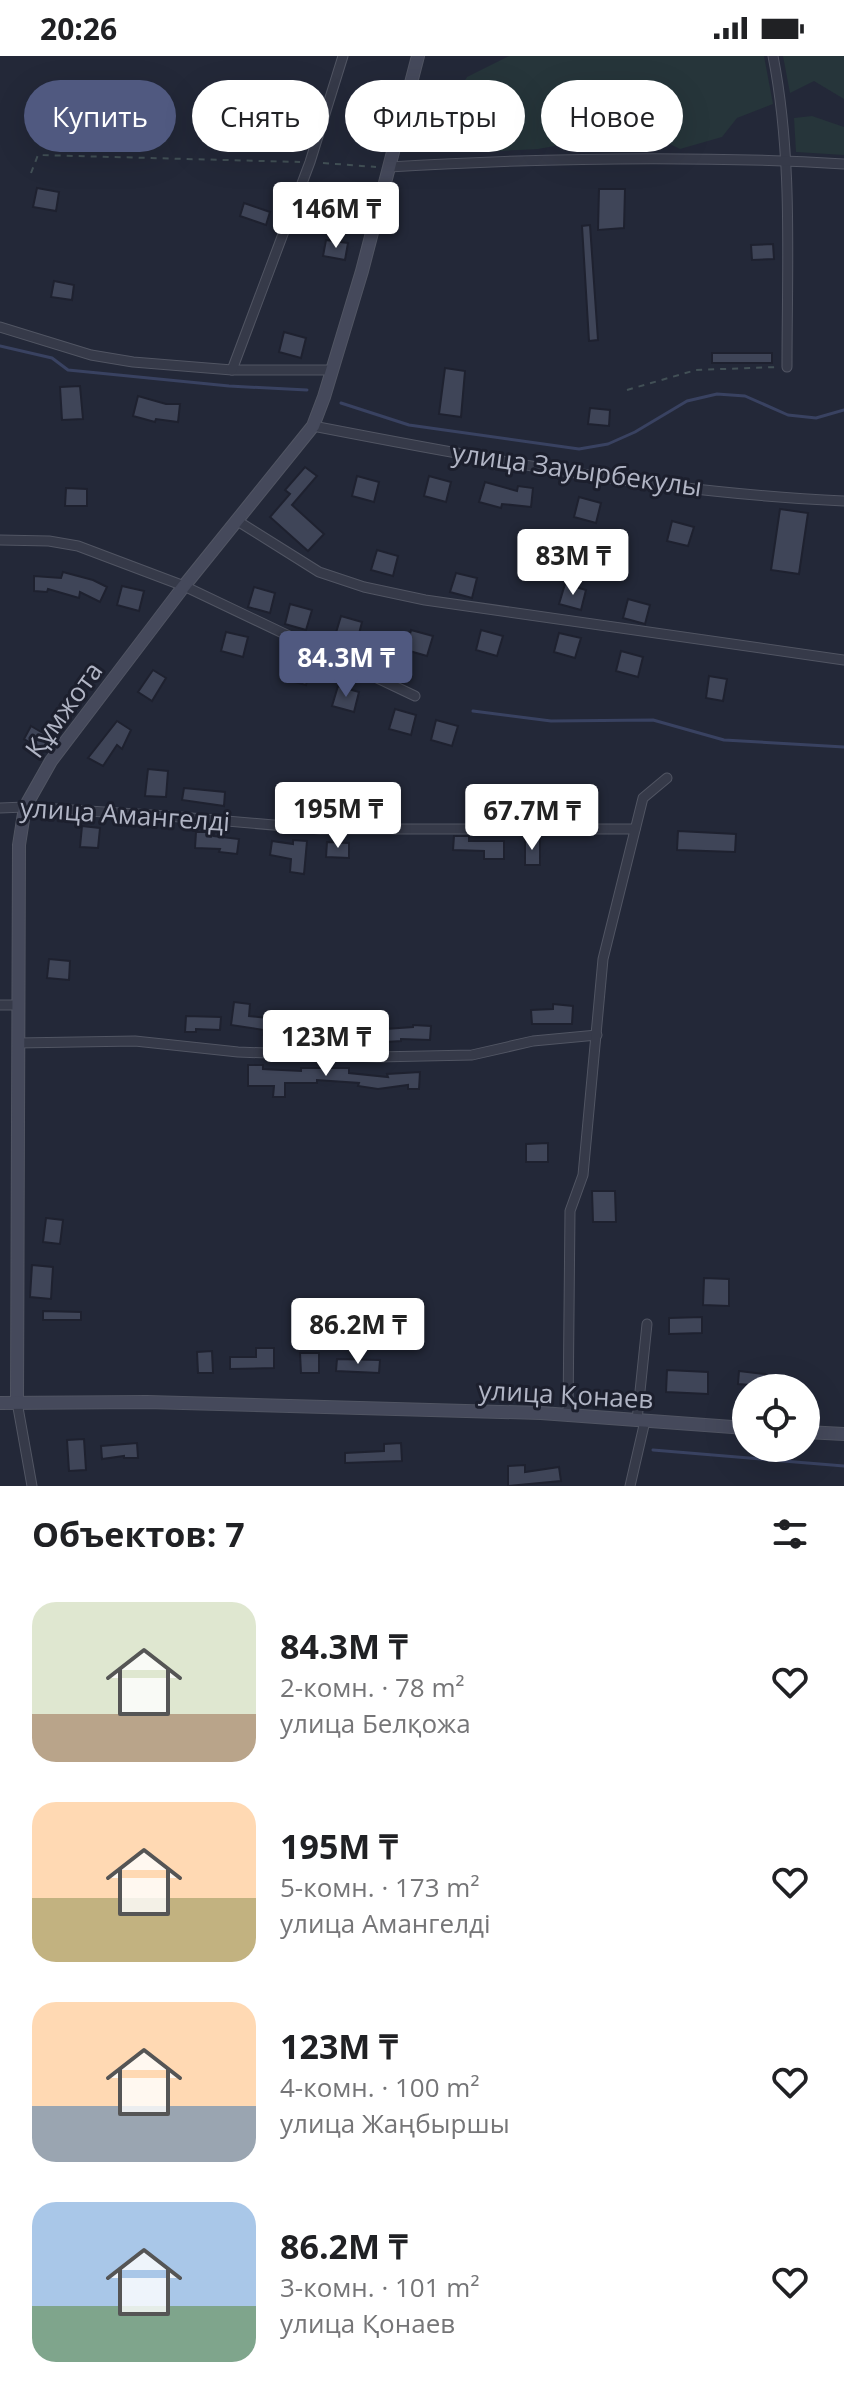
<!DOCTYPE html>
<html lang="ru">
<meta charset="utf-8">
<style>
:root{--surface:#fff;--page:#f6f6f6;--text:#202124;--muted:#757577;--accent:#505980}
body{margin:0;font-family:"Open Sans",sans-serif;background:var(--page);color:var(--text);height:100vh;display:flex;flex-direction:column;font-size:30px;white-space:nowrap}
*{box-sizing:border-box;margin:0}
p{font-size:26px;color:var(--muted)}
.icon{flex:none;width:44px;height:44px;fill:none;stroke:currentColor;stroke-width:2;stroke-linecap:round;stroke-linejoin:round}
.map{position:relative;height:1430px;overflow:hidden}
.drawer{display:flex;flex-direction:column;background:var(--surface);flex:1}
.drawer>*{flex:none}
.top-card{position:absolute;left:24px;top:24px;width:796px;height:72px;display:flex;gap:16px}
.fabs{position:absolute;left:732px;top:1318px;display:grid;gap:16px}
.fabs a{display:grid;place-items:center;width:88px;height:88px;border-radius:50%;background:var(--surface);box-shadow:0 8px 32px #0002;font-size:40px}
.price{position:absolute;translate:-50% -68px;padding:0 18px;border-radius:8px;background:#fff;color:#222;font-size:26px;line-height:52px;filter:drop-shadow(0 2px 4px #0008)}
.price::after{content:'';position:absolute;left:50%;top:48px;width:24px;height:18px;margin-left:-12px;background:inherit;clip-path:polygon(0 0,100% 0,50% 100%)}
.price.active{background:var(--accent);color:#fff}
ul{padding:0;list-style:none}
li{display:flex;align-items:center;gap:24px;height:200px;padding:0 32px}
li span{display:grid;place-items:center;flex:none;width:224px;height:160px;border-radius:24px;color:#555}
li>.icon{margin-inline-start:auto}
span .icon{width:96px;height:96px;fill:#fffc;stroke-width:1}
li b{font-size:34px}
h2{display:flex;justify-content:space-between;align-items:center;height:96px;padding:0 32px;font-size:34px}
.tag{padding:0 28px;border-radius:36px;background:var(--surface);box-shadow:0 8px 32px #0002;font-size:28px;line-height:72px}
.tag.active{background:var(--accent);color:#fff}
.status{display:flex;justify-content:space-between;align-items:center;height:56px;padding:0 40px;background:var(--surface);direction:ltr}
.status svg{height:22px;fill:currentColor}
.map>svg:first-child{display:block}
.green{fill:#26353a}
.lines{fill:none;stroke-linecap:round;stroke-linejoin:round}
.stream{stroke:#394261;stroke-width:3}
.building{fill:#3f4558;stroke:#1e212f;stroke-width:2}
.street-casing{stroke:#515563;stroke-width:11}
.secondary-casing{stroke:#515563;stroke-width:14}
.path{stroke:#425056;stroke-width:2;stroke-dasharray:6 6;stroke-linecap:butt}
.street{stroke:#363a49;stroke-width:9}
.secondary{stroke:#45495b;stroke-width:12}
.labels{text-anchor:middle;stroke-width:6;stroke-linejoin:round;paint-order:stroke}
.street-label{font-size:26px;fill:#b1b5c5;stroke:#1c1f2d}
</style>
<div class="status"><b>20:26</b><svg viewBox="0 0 49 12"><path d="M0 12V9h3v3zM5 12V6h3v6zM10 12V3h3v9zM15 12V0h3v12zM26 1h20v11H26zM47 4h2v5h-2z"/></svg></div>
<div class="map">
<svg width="844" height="1430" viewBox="0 0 844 1430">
<rect width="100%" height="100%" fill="#232838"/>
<g class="green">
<polygon points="509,0 764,0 773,48 737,62 722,81 680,93 654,80 600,82 538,93 482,96 450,82 451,47 467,21"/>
<polygon points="783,0 844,0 844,43 814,25 790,37"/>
<polygon points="812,60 844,71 844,99 796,96 794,62"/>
</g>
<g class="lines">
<g class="stream">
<polyline points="0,290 52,302 68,314 229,330 307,334"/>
<polyline points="341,347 409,369 579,393 608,388 635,376 687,345 717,338 745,340 788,359 816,362 844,354"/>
<polyline points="473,655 551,665 653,664 724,684 844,691"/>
<polyline points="653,1394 844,1410"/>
</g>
</g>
<g class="building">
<polygon points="37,132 59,136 56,155 33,151"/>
<polygon points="599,133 625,133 624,172 598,174"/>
<polygon points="244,147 270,156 266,169 240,160"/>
<polygon points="590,169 598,284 589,285 582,170"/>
<polygon points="326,184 348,187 345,204 323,200"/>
<polygon points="773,188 774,203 752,204 751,189"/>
<polygon points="54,225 74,229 72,244 51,241"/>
<polygon points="284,276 306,282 301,302 279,296"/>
<rect x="712" y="297" width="60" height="10"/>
<polygon points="445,312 465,315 461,361 439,358"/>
<polygon points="80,330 83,363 62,364 60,331"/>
<polygon points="138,340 166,348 180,348 178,366 156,363 155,366 133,360"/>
<polygon points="590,352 610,354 609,370 588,368"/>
<polygon points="305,411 317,420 292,449 324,478 308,495 270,461 290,438 285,434"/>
<polygon points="357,420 379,426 374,446 352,440"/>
<polygon points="429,420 451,426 446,446 424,440"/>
<polygon points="485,426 517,435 518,430 533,432 531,451 502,448 501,452 479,446"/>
<polygon points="66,432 87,433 87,450 65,450"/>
<polygon points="579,441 601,447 596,467 574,461"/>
<polygon points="780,453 808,457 799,518 771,514"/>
<polygon points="672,465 694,471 688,490 667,485"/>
<polygon points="377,494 398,500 393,520 371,514"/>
<polygon points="63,516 93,524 107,531 100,546 80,536 79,542 48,533 47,536 34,535 34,520 61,522"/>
<polygon points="456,517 477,522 472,542 450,536"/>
<polygon points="565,528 586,534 581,554 559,548"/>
<polygon points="122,530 144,535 139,555 117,549"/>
<polygon points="254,531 275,537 270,557 248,551"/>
<polygon points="628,543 650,549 645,568 623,562"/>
<polygon points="290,548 312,554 306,574 285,568"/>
<polygon points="341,560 362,566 357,586 335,580"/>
<polygon points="411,574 433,580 427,600 406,594"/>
<polygon points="481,574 503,580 497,600 476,594"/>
<polygon points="226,576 248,581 243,601 221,595"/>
<polygon points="559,577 581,582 575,602 554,596"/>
<polygon points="621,595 643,601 638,621 616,615"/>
<polygon points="290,603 311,609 306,629 284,623"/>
<polygon points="153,614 166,622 152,645 138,636"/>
<polygon points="709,620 727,623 723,645 706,642"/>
<polygon points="338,630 359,636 354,656 332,650"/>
<polygon points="395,653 416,659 411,679 389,673"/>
<polygon points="436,664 458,670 452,690 431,684"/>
<polygon points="117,665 131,674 122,693 117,689 103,710 88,702"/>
<polygon points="31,670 53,683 47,696 24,683"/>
<polygon points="148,713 168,715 166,741 145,740"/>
<polygon points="184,732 225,736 224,750 182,744"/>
<polygon points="545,737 563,737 563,745 567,745 567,751 532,751 532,754 511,751 488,752 488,739 518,738 545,742"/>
<polygon points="82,770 100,772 98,792 80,791"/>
<polygon points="678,775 736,778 735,796 677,794"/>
<polygon points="196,776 214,776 214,780 239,783 237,798 219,796 220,793 195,792"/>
<polygon points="454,780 469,780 469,785 504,785 504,803 484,803 484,795 453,794"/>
<rect x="525" y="783" width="15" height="26"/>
<polygon points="293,784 307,785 304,818 290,816 291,803 270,799 272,785 293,788"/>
<polygon points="327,786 349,787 349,802 326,801"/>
<polygon points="49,903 70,905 69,924 47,922"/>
<polygon points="234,946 250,948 249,960 284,964 282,981 263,979 264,974 231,969"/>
<polygon points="553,948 573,950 572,968 532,968 531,954 553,953"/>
<polygon points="186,960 221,961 220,974 196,973 196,976 185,976"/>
<polygon points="413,969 431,970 430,984 401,983 401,985 386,986 385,973 413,971"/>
<polygon points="248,1009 263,1009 263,1013 301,1015 301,1012 349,1012 349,1017 388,1021 387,1018 420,1016 419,1033 408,1033 408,1029 378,1033 358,1030 359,1027 317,1024 317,1027 285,1027 285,1041 273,1041 274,1030 248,1030"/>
<polygon points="548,1087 548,1106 526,1106 526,1088"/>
<polygon points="592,1135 615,1135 616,1166 593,1166"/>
<polygon points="46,1162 63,1164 60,1188 43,1186"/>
<polygon points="32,1209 53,1211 51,1243 30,1241"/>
<polygon points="704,1222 729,1223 729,1250 703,1249"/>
<polygon points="43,1255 81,1256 81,1264 43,1264"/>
<polygon points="702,1261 702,1277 669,1278 669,1262"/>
<polygon points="256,1292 274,1292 274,1312 230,1313 230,1301 256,1301"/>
<polygon points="212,1295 213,1317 198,1317 197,1296"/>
<polygon points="300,1297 319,1297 319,1317 301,1317"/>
<polygon points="337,1303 380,1304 379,1317 336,1315"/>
<polygon points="667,1314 708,1316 708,1338 666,1336"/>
<polygon points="739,1315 765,1318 764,1330 738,1328"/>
<polygon points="84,1383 86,1414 69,1415 67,1384"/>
<polygon points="137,1387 138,1402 124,1402 124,1400 102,1403 101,1390"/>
<polygon points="401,1387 402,1405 345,1407 345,1397 384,1395 384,1388"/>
<polygon points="525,1409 525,1416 559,1411 561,1425 508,1430 508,1410"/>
</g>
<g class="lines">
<g class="street-casing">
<g id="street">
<path d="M773,0C793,102 787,207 787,311"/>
<path d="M389,111C540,102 693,99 844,108"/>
<polyline points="0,271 91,299 133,306 232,314 331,314"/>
<polyline points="232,314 310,106 343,0"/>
<path d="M313,370C488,404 665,437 844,445"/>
<polyline points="236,464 319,516 364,531 425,544 844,604"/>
<polyline points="0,484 49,485 78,490 184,530 415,640"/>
<polyline points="0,752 25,751 168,760 320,773 635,773"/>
<polyline points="0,949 18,949"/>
<polyline points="18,987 135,985 238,996 377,1001 472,999 533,985 597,979"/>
<polyline points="17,1346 32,1430"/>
<polyline points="568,1359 570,1155 583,1119 603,903 643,742 667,722"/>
<polyline points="637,1364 647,1268"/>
<polyline points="630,1430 645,1365"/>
</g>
</g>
<g class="secondary-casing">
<g id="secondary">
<polyline points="17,1346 19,789 25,751 51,705 184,530 313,370 324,341 362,215 418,0"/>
<polyline points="0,1347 147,1346 541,1357 746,1372"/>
<polyline points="806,1376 844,1378"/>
</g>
</g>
<g class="path">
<polyline points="323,107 376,111"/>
<polyline points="31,117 38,99 300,106"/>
<polyline points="627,334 696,314 778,311"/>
</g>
<use href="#street" class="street"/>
<use href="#secondary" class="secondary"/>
</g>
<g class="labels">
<g class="street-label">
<text transform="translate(577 414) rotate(8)" y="9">улица Зауырбекулы</text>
<text transform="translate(64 654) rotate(-54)" y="9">Құмжота</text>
<text transform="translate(125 759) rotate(4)" y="9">улица Амангелді</text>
<text transform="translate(566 1339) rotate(3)" y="9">улица Қонаев</text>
</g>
</g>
</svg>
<div class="fabs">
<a><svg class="icon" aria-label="locate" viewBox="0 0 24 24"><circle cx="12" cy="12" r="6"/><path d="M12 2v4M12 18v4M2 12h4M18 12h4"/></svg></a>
</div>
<b class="price" style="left:336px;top:194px">146M ₸</b>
<b class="price" style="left:573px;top:541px">83M ₸</b>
<b class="price active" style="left:346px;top:643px">84.3M ₸</b>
<b class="price" style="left:338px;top:794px">195M ₸</b>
<b class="price" style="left:532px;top:796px">67.7M ₸</b>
<b class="price" style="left:326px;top:1022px">123M ₸</b>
<b class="price" style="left:358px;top:1310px">86.2M ₸</b>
<div class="top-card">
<a class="tag active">Купить</a>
<a class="tag">Снять</a>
<a class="tag">Фильтры</a>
<a class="tag">Новое</a>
</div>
</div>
<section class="drawer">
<h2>Объектов: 7<svg class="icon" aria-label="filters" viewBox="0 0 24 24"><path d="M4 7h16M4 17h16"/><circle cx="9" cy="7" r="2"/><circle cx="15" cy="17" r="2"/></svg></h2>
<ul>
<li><span style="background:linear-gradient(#dfe7d0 70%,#b9a48a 0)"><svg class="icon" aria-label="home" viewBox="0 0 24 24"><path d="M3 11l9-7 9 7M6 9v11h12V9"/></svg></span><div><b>84.3M ₸</b><p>2-комн. · 78 m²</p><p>улица Белқожа</p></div><svg class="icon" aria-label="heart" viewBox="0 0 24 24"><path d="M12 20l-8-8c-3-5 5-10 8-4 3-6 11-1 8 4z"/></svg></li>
<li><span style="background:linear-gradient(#ffd9b3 60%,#c2b280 0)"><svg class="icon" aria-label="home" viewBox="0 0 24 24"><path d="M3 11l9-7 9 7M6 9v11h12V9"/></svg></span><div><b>195M ₸</b><p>5-комн. · 173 m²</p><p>улица Амангелді</p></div><svg class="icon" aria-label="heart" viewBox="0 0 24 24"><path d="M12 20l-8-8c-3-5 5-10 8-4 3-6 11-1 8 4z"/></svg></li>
<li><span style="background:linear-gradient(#ffd9b3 65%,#9aa5b1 0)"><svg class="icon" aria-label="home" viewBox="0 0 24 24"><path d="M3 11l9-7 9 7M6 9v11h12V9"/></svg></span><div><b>123M ₸</b><p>4-комн. · 100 m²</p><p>улица Жаңбыршы</p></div><svg class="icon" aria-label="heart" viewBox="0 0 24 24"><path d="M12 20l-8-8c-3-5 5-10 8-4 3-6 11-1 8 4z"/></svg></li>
<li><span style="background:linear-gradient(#a9c7e8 65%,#7fa58c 0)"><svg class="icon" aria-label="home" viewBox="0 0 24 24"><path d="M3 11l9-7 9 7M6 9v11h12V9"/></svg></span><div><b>86.2M ₸</b><p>3-комн. · 101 m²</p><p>улица Қонаев</p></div><svg class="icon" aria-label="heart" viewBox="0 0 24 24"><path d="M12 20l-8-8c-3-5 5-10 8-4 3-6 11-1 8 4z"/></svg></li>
</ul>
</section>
